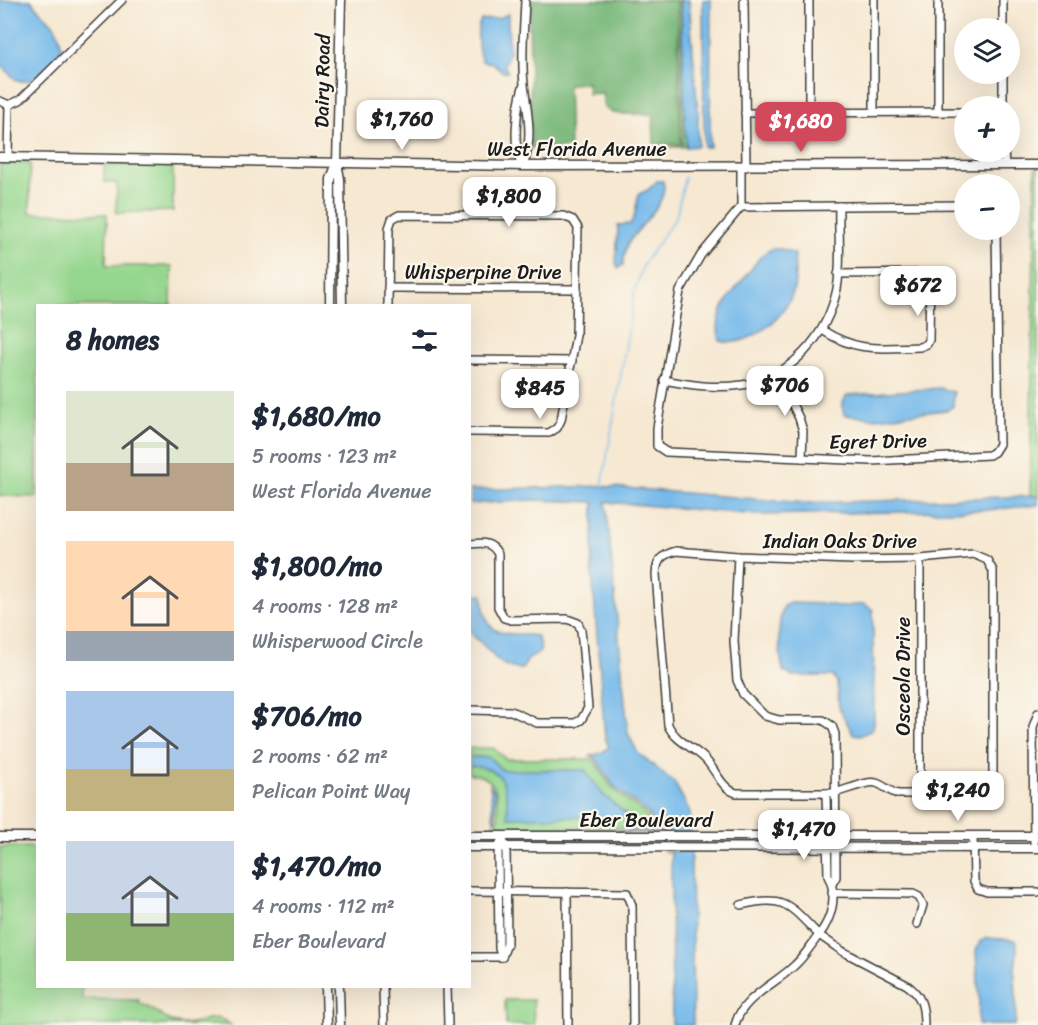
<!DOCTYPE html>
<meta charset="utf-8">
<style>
:root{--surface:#fff;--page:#f6f6f7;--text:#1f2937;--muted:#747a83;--accent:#d1495b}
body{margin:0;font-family:Sriracha,sans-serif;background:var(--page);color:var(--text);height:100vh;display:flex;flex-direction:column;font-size:22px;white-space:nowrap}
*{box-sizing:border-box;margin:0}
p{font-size:20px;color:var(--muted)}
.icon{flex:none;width:33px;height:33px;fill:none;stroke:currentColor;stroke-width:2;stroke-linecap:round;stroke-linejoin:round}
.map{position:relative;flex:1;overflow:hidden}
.side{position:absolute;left:36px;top:304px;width:435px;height:684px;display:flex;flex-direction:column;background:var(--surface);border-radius:0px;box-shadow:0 6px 24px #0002}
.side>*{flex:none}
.controls{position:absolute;left:954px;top:18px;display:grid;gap:12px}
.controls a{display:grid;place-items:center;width:66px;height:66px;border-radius:50%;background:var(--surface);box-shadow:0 6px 24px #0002;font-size:30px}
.price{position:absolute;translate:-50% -51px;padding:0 14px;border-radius:12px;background:#fff;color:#222;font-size:20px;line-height:39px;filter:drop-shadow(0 2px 3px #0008)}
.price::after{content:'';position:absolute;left:50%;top:36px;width:18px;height:14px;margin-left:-9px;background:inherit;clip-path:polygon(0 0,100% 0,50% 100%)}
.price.on{background:var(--accent);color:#fff}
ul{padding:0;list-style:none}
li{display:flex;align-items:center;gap:18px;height:150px;padding:0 30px}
li span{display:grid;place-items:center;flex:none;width:168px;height:120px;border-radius:0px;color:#555}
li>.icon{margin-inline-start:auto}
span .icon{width:72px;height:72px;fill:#fffc;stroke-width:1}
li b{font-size:26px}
h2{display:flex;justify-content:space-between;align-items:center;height:72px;padding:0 30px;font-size:26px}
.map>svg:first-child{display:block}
.green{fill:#95d78e;stroke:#587a55;stroke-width:1.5}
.forest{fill:#78b879;stroke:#4a6a4a;stroke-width:1.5}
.water{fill:#74b9eb;stroke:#486a84;stroke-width:1.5}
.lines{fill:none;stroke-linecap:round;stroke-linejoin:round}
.stream{stroke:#74b9eb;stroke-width:1.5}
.minor-casing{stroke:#3d3b37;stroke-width:10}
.tertiary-casing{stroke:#3d3b37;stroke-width:11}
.minor{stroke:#fff;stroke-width:7}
.tertiary{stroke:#fff;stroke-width:8}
.labels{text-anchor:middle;stroke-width:4.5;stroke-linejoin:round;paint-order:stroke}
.street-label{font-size:20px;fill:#1c1c1c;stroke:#fbf7ec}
</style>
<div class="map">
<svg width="1038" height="1025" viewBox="0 0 1038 1025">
<rect width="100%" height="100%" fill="#fbf7ec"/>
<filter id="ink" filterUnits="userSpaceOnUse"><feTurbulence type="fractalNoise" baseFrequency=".0167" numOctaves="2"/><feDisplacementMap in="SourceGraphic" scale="12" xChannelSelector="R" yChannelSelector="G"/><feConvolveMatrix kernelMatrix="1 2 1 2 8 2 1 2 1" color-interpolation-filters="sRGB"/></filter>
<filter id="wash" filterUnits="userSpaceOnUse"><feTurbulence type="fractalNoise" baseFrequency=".008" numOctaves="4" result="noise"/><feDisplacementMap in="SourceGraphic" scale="24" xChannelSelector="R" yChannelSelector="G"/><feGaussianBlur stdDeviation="1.35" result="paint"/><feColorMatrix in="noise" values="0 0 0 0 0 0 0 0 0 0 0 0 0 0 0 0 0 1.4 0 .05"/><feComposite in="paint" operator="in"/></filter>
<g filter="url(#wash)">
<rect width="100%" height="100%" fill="#f6e8d1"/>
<g class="green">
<polygon points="679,0 681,0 686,147 658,147 681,146 683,144"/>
<polygon points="0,162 30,162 30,213 107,214 106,266 172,266 171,306 38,306 37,497 0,496"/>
<polygon points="104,165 173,166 173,211 116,213 117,183 104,182"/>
<polygon points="1035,168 1038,168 1038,496 1030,496"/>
<path d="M470,748H493L506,759H593C599,768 605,778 612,787C623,801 650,810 651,828L498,827C497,801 503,777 470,774Z"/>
<path d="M0,847H37L38,987H82V999L139,1000L138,1003C154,1006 163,1022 181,1024C201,1025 212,1010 231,1025H0Z"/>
<polygon points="505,1000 533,1000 534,1025 506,1025"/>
</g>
<polygon class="forest" points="529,0 677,0 681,144 654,144 653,114 622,114 612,113 604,107 602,93 588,94 587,83 568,84 570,148 531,148"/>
<g class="water">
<path d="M0,0H31C46,22 57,17 62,49C52,60 36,87 17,80C11,77 5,68 0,63Z"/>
<polygon points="681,0 689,0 698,114 698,146 686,147"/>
<polygon points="703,0 711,0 710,147 704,147"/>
<path d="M508,14L509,53L504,65L508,72H503L493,63L482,61C478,53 475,28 481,20L499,18Z"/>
<path d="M657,181H663C670,204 636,227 627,246C625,251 624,259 623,265L618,268L616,263L618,225L630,224L634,217L639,194L648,190Z"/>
<path d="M772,249H781L795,254C793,265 797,277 794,288C789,315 748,350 720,341C711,311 736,289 752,268C759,259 762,252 772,249Z"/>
<path d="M940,388L954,392L953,406L948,410L874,418L844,415C842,407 842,402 847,395Z"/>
<path d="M601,486L806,503L1038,496V505L987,510L758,515L606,502L628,733L638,753L674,782L690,812L691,833L495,832L490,785L495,792V827L497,830L651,831L654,828C652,808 626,800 614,786C607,777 601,767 595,757L590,756L601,753L609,747L605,738L592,571L594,502L533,500L470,504V490Z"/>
<path d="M470,594L483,595C484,641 503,631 537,636L541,648L539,653L529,658L522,669C494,669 491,646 470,634Z"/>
<path d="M791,603L830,604L839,607L864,604L873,610L874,724L872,730L862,735L853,734L839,708L837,682L833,676H792L783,671C779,650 776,626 784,606Z"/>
<path d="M470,757H489L502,770H585L603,795L630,817H508C507,786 505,767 470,766Z"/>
<polygon points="663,851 691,851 693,1025 672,1025 671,855 669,852"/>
<path d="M988,938L1015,940C1020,949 1015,961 1015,972C1015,990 1018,1007 1015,1025H978L979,998L976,951L980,941Z"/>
</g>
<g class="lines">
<polyline class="stream" points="602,487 635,290 644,263 676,217 685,177"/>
</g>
</g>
<g filter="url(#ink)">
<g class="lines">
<g class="minor-casing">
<g id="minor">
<polyline points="744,0 746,167"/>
<polyline points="809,0 809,113"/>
<polyline points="874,0 874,111"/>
<polyline points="938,0 938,112"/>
<polyline points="1003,0 1003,28"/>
<polyline points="1003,74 1003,106"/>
<path d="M523,87C517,106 511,150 523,166"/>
<polyline points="0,101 9,105 20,100 122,0"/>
<polyline points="745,113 964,112"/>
<polyline points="1004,152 1005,165"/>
<polyline points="8,157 9,105"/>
<path d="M523,166C534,138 527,112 524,84C521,56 524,28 525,0"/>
<polyline points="741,167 741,207"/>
<polyline points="964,205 741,207 701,255 680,291 657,428 657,446 666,452 871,461 989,455 994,452 999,444 996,230"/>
<polyline points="388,288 577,289"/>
<polyline points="388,306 389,228 392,219 399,215 563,216 573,220 578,228 576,335 561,420 557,428 549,433 470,432"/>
<path d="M822,330C858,353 880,348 920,347L927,344L929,340L930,273L838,274"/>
<polyline points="470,360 572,361"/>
<polyline points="777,374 799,418 803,431 802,458"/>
<path d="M664,380C690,385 716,389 742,385C791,378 827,336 837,289C842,263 838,233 839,206"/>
<path d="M470,544C482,543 491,541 498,554V607L504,618L511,620L567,619L578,623L581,630L588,708L581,720L575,723H537L511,711L470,710"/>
<path d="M676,551L738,556L852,560L920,559L973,554L987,560L993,571V775L987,788L979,794H898C889,792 884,785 876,783C868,780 844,791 834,793H736C721,788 716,770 705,759C693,747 675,741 668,725L656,574C657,559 662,555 676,551Z"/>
<polyline points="738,556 734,641 737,680 743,694 765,716 779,720 823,720 832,726 835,734 836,877 832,884"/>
<polyline points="920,794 920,559"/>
<polyline points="501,836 506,847 507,944 502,957"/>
<polyline points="973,836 974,881 978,889 987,892 1038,892"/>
<polyline points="500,843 498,854 499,949 502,957"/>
<polyline points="1034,848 1033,727 1038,713"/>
<polyline points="470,891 627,893 632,905 633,1025"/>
<polyline points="567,892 568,1025"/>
<polyline points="832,893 913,894 919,897 923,905 917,924"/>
<path d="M741,905C785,894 789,905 819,935C832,918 838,895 828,876L826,793"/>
<polyline points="470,957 502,957"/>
<polyline points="383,987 384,1025"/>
<polyline points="447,987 448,1025"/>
<path d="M735,1025C742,997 776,984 795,965C804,957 811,945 819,935L842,951L907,985C922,996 924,1007 924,1025"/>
</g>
</g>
<g class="tertiary-casing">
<g id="tertiary">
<polyline points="341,0 337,163 340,179 342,306"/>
<polyline points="0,157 523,166 1038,165"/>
<polyline points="330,306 331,179 337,163"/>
<polyline points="470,836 1038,836"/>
<polyline points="0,837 38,837"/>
<polyline points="470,847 1038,848"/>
<polyline points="326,987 327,1025"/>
<polyline points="339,987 340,1025"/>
</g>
</g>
<use href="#minor" class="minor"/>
<use href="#tertiary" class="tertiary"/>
</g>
</g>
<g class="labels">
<g class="street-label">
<text transform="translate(322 81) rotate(-89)" y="7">Dairy Road</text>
<text x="577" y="156">West Florida Avenue</text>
<text x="483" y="279">Whisperpine Drive</text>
<text transform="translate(878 441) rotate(-1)" y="7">Egret Drive</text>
<text x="840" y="548">Indian Oaks Drive</text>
<text transform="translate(903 676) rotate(-90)" y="7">Osceola Drive</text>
<text x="646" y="827">Eber Boulevard</text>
</g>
</g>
</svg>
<div class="controls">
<a><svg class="icon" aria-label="layers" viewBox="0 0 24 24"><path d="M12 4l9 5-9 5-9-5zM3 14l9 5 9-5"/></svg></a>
<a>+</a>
<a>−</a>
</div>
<b class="price" style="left:402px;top:151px">$1,760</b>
<b class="price on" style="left:801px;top:153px">$1,680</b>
<b class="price" style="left:509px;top:228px">$1,800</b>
<b class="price" style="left:918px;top:317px">$672</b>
<b class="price" style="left:785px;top:417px">$706</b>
<b class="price" style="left:540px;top:420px">$845</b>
<b class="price" style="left:958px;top:822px">$1,240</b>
<b class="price" style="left:804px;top:861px">$1,470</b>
<section class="side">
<h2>8 homes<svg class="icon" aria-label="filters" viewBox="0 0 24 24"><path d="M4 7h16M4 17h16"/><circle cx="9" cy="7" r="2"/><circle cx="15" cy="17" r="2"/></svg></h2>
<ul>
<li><span style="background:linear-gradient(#dfe7d0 60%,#b9a48a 0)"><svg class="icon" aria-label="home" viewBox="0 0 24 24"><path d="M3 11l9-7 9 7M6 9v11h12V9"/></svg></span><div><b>$1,680/mo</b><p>5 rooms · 123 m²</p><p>West Florida Avenue</p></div></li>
<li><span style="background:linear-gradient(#ffd9b3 75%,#9aa5b1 0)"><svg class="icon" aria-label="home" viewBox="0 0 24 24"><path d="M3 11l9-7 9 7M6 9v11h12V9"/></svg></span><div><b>$1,800/mo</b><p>4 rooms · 128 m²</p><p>Whisperwood Circle</p></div></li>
<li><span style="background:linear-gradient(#a9c7e8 65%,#c2b280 0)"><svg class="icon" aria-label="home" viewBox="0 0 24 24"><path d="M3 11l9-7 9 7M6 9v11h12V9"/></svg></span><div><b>$706/mo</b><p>2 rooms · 62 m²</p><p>Pelican Point Way</p></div></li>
<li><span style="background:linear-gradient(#c9d6e8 60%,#8fb573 0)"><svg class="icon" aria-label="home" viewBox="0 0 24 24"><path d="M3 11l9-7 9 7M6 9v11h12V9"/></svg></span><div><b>$1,470/mo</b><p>4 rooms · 112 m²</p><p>Eber Boulevard</p></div></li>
</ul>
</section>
</div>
